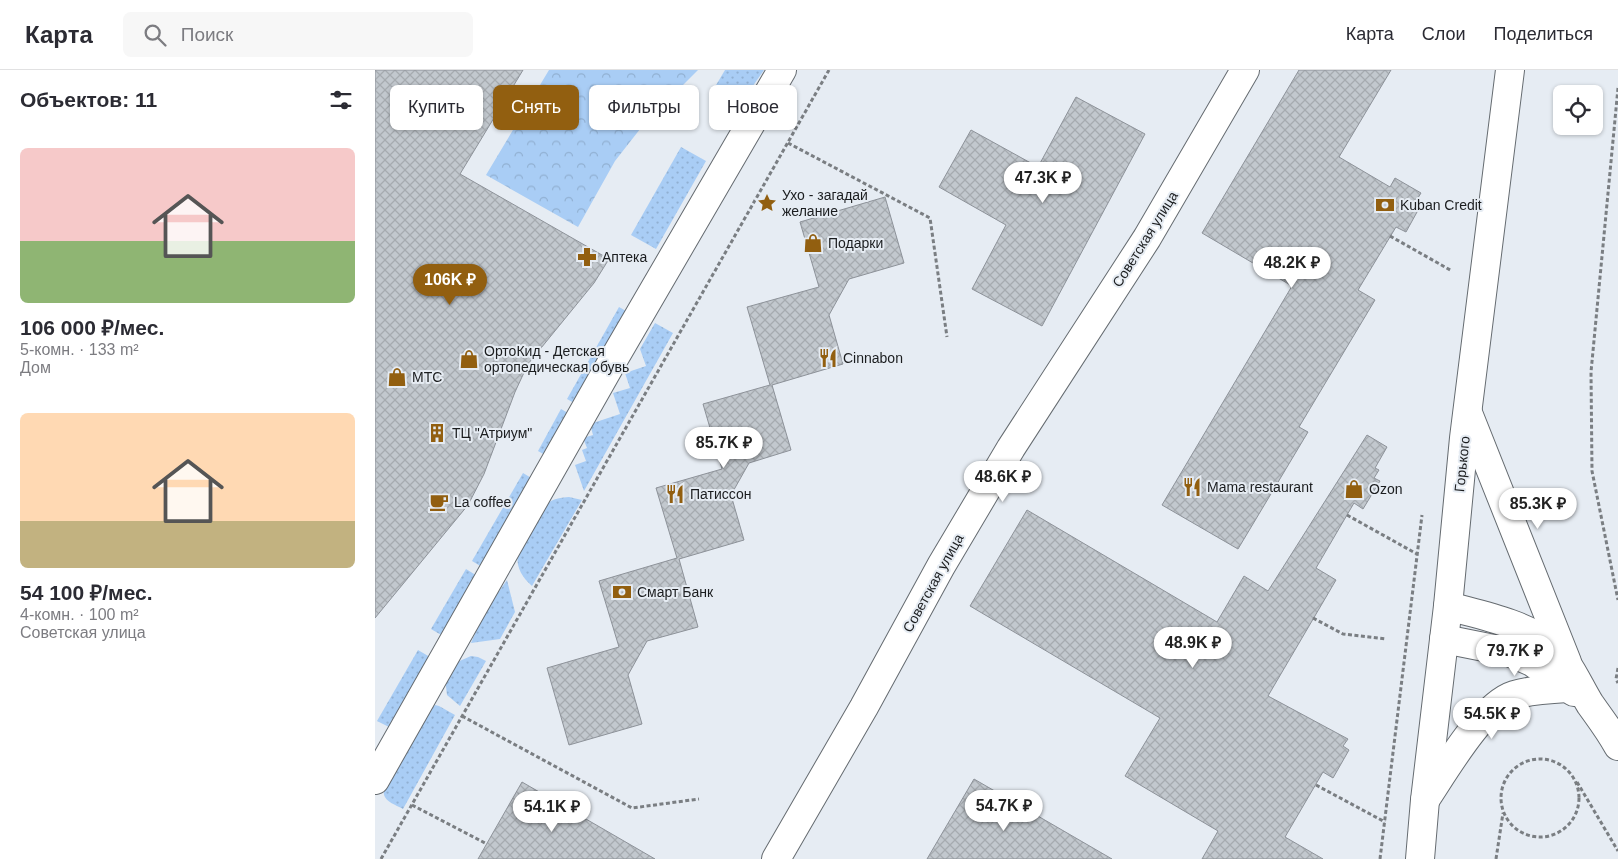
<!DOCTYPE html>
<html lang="ru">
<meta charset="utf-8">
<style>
:root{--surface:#fff;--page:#f7f7f7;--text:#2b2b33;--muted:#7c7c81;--line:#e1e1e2;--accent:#925f10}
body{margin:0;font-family:Arial,sans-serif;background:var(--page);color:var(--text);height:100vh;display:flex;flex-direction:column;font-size:19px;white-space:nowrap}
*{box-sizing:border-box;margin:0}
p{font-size:16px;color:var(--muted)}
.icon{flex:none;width:28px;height:28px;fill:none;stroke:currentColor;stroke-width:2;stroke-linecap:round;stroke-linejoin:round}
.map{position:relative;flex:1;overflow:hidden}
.panel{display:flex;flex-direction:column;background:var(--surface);width:375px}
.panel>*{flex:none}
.hud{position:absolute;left:15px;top:15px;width:475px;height:45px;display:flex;gap:10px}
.buttons{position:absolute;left:1178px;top:15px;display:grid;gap:10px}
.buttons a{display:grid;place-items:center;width:50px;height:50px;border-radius:8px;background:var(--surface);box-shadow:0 1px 4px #0004;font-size:25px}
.price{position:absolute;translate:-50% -42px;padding:0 11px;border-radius:18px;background:#fff;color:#222;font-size:16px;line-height:32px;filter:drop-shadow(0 1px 2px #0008)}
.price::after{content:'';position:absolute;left:50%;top:30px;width:15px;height:11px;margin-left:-8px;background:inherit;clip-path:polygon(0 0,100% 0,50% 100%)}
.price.active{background:var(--accent);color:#fff}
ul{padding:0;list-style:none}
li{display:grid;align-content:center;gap:10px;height:265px;padding:0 20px}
li span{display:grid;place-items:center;height:155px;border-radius:8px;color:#555}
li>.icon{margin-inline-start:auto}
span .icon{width:90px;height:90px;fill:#fffc;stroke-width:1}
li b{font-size:21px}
h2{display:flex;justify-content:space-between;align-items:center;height:60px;padding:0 20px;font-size:21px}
.chip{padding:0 18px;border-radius:8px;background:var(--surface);box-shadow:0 1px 4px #0004;font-size:18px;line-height:45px}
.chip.active{background:var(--accent);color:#fff}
header{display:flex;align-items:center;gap:30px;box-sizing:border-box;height:70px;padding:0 25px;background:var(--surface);border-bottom:1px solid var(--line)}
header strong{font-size:24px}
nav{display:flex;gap:28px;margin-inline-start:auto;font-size:18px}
.search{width:350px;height:45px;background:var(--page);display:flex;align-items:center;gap:12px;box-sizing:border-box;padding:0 18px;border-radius:8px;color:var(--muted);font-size:19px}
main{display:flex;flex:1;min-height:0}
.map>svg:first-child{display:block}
.grass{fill:url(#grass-dots)}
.park{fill:url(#park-crowns)}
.building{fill:url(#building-cross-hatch);stroke:#8d9299}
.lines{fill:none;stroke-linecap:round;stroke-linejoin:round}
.street-casing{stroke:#656b70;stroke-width:30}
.secondary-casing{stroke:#656b70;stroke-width:30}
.primary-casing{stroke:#656b70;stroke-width:30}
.path{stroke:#7a7e82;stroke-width:3;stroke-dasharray:4 2.5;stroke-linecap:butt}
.street{stroke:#fff;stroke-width:28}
.secondary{stroke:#fff;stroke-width:28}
.primary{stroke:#fff;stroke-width:28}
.labels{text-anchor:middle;stroke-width:4;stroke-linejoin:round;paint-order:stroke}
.poi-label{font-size:14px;fill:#1b1d1f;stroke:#e6ecf3;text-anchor:start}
.street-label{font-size:14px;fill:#1b1d1f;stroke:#e6ecf3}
</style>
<header>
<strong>Карта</strong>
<div class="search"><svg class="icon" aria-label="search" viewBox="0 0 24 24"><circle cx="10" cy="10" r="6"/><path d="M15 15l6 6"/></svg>Поиск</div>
<nav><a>Карта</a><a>Слои</a><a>Поделиться</a></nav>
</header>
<main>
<section class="panel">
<h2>Объектов: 11<svg class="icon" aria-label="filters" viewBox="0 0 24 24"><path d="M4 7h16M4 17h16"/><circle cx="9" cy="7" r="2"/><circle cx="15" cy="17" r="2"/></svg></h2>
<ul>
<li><span style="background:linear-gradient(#f6c9c9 60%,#8fb573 0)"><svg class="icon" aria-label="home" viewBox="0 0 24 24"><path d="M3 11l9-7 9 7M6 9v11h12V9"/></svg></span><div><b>106 000 ₽/мес.</b><p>5-комн. · 133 m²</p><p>Дом</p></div></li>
<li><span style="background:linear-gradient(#ffd9b3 70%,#c2b280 0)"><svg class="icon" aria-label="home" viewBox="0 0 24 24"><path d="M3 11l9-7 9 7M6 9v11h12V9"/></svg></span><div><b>54 100 ₽/мес.</b><p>4-комн. · 100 m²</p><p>Советская улица</p></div></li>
</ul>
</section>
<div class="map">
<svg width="1243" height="789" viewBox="0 0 1243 789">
<defs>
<pattern id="grass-dots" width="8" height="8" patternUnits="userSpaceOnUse" patternTransform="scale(1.25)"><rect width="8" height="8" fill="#a9cdf5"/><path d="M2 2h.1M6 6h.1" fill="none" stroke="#91b0d2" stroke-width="1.8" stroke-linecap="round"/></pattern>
<pattern id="park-crowns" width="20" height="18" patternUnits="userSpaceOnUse" patternTransform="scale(1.25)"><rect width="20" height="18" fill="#a9cdf5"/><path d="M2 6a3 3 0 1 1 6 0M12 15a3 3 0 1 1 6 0" fill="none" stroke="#91b0d2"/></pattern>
<pattern id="building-cross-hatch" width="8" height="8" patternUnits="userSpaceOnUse" patternTransform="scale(1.25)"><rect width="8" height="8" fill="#c2c8ce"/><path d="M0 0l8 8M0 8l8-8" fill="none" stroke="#a6abb0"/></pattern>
</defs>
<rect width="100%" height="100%" fill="#e6ecf3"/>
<g class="grass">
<polygon points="350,0 389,0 366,33 334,27"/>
<polygon points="306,77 331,91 281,179 256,165"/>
<polygon points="244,237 258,245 206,337 192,329"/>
<polygon points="280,253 298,263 209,421 200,395 211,391 207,380 212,378 208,368 218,365 215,354 245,344 238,323 255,318 250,303 271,296 265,279"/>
<polygon points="186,339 200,347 177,389 163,381"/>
<polygon points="148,403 163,412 112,500 97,491"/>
<path d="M194,427L207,430L157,516C134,496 142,477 156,455C168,437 171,428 194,427Z"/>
<polygon points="91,499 107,509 73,569 56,559"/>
<polygon points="132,510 140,542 125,569 96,573 110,541"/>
<polygon points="43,580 60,590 20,660 2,651"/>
<polygon points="96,586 103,587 111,591 85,636 72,625 70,608 80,593"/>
<path d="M60,635L64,636L80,645L28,739C19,734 7,731 9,720L56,637Z"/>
</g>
<polygon class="park" points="174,0 323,0 269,54 240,91 203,157 111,105"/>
<g class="building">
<polygon points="0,0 148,0 85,104 234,189 219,213 153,294 140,322 109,404 93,435 0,548"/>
<polygon points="924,0 1016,0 964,87 1015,117 1020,108 1046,123 1041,131 1047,133 1031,162 1021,157 983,220 1000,230 924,357 933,362 863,479 787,435 917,216 827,163"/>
<polygon points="701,27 770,64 667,256 597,219 631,155 564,117 596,60 663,97"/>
<polygon points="510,127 529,193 474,209 454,245 468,294 397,315 416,380 374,393 356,425 369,470 304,489 323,557 272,571 253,605 267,654 194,675 172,598 244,577 224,511 302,488 281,418 347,399 328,334 395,315 372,237 444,217 425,152"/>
<polygon points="992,365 1012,377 1000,398 1004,400 999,408 1005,411 988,439 979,433 941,498 961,510 893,626 973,669 968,676 974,680 958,708 948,702 910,767 948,789 827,789 843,761 750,706 785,648 595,536 652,440 842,552 869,506 893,521"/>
<polygon points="599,709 737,789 552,789"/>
<polygon points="147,712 280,789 103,789"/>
</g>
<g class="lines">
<g class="street-casing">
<g id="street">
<polyline points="0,710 237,292 407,0"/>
<polyline points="401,789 489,637 566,496 636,378 772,168 870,0"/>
</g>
</g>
<g class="secondary-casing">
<g id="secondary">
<polyline points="1093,343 1192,592"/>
<path d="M1073,536C1105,545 1148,553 1174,574C1194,590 1202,613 1215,634C1225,648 1235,661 1243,676"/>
<polyline points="1069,569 1134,582 1157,592 1199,622"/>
<path d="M1050,730C1069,702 1107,635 1139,625C1156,620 1175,619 1193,618"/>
</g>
</g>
<g class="primary-casing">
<polyline id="primary" points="1045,789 1050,730 1073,536 1089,368 1135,0"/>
</g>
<g class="path">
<polyline points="1243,18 1216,302 1217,401 1243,530"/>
<polyline points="413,73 555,148 572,267"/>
<polyline points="1015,166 1077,201"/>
<polyline points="972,445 1042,484"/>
<polyline points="938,548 968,564 1011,569"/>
<polyline points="1243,598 1241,609 1243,613"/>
<polyline points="87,646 257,738 324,729"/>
<circle cx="1165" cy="728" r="39"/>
<polyline points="1202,712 1243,781"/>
<polyline points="941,715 1010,752"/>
<polyline points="37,735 112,774"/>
<polyline points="6,789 454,0"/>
<polyline points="1005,789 1047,445"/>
<polyline points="1121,789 1128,743"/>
</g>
<use href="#street" class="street"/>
<use href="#secondary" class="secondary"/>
<use href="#primary" class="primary"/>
</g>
<defs>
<g id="sight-bare" transform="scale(1.5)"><path d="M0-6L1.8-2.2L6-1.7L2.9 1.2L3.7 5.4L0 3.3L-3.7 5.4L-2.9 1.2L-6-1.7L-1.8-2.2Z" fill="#925f10" stroke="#e6ecf3" stroke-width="2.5" paint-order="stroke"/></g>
<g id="bank-bare" transform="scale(1.5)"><path d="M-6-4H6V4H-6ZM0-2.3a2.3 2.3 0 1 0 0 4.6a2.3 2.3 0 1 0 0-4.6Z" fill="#925f10" stroke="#e6ecf3" stroke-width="2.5" paint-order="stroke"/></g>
<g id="shop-bare" transform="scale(1.5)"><path d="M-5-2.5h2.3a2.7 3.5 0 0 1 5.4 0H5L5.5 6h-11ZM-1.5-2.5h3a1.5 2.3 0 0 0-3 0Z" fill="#925f10" stroke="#e6ecf3" stroke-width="2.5" paint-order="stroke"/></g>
<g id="pharmacy-bare" transform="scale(1.5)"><path d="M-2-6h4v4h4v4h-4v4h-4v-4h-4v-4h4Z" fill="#925f10" stroke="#e6ecf3" stroke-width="2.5" paint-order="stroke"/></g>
<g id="restaurant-bare" transform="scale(1.5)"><path d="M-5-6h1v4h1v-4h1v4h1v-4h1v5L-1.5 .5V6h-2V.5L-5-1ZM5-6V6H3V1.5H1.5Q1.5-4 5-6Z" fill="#925f10" stroke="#e6ecf3" stroke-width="2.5" paint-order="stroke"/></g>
<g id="building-bare" transform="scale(1.5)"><path d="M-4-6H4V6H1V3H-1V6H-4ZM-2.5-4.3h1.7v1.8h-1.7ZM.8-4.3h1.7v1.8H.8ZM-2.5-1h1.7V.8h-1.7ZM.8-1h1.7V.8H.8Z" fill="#925f10" stroke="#e6ecf3" stroke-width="2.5" paint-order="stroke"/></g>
<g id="cafe-bare" transform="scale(1.5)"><path d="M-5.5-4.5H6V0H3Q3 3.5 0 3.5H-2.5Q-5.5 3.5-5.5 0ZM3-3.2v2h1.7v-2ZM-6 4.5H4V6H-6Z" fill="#925f10" stroke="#e6ecf3" stroke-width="2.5" paint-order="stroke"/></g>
</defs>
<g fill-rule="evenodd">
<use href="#sight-bare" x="392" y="133"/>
<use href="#bank-bare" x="1010" y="135"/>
<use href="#shop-bare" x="438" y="173"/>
<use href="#pharmacy-bare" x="212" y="187"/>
<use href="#restaurant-bare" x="453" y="288"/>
<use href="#shop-bare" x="94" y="289"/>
<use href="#shop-bare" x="22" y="307"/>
<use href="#building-bare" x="62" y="363"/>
<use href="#restaurant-bare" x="817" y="417"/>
<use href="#shop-bare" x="979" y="419"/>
<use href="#restaurant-bare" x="300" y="424"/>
<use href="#cafe-bare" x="64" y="432"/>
<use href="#bank-bare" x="247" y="522"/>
</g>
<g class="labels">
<g class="poi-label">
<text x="407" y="130">Ухо - загадай<tspan x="407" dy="16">желание</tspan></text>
<text x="1025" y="140">Kuban Credit</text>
<text x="453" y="178">Подарки</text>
<text x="227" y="192">Аптека</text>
<text x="109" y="286">ОртоКид - Детская<tspan x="109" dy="16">ортопедическая обувь</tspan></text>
<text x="468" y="293">Cinnabon</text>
<text x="37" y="312">МТС</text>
<text x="77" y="368">ТЦ "Атриум"</text>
<text x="832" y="422">Mama restaurant</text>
<text x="994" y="424">Ozon</text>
<text x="315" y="429">Патиссон</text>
<text x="79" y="437">La coffee</text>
<text x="262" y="527">Смарт Банк</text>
</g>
<g class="street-label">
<text transform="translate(770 169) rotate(-58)" y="5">Советская улица</text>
<text transform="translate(1087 394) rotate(-84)" y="5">Горького</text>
<text transform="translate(558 513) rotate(-61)" y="5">Советская улица</text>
</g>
</g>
</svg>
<div class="buttons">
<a><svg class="icon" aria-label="locate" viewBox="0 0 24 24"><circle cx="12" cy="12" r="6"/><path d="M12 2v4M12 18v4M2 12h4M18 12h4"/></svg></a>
</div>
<b class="price" style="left:668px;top:134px">47.3K ₽</b>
<b class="price" style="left:917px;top:219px">48.2K ₽</b>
<b class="price active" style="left:75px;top:236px">106K ₽</b>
<b class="price" style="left:349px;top:399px">85.7K ₽</b>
<b class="price" style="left:628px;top:433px">48.6K ₽</b>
<b class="price" style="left:1163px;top:460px">85.3K ₽</b>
<b class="price" style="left:818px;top:599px">48.9K ₽</b>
<b class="price" style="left:1140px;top:607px">79.7K ₽</b>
<b class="price" style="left:1117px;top:670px">54.5K ₽</b>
<b class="price" style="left:629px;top:762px">54.7K ₽</b>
<b class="price" style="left:177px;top:763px">54.1K ₽</b>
<div class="hud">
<a class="chip">Купить</a>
<a class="chip active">Снять</a>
<a class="chip">Фильтры</a>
<a class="chip">Новое</a>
</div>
</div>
</main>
